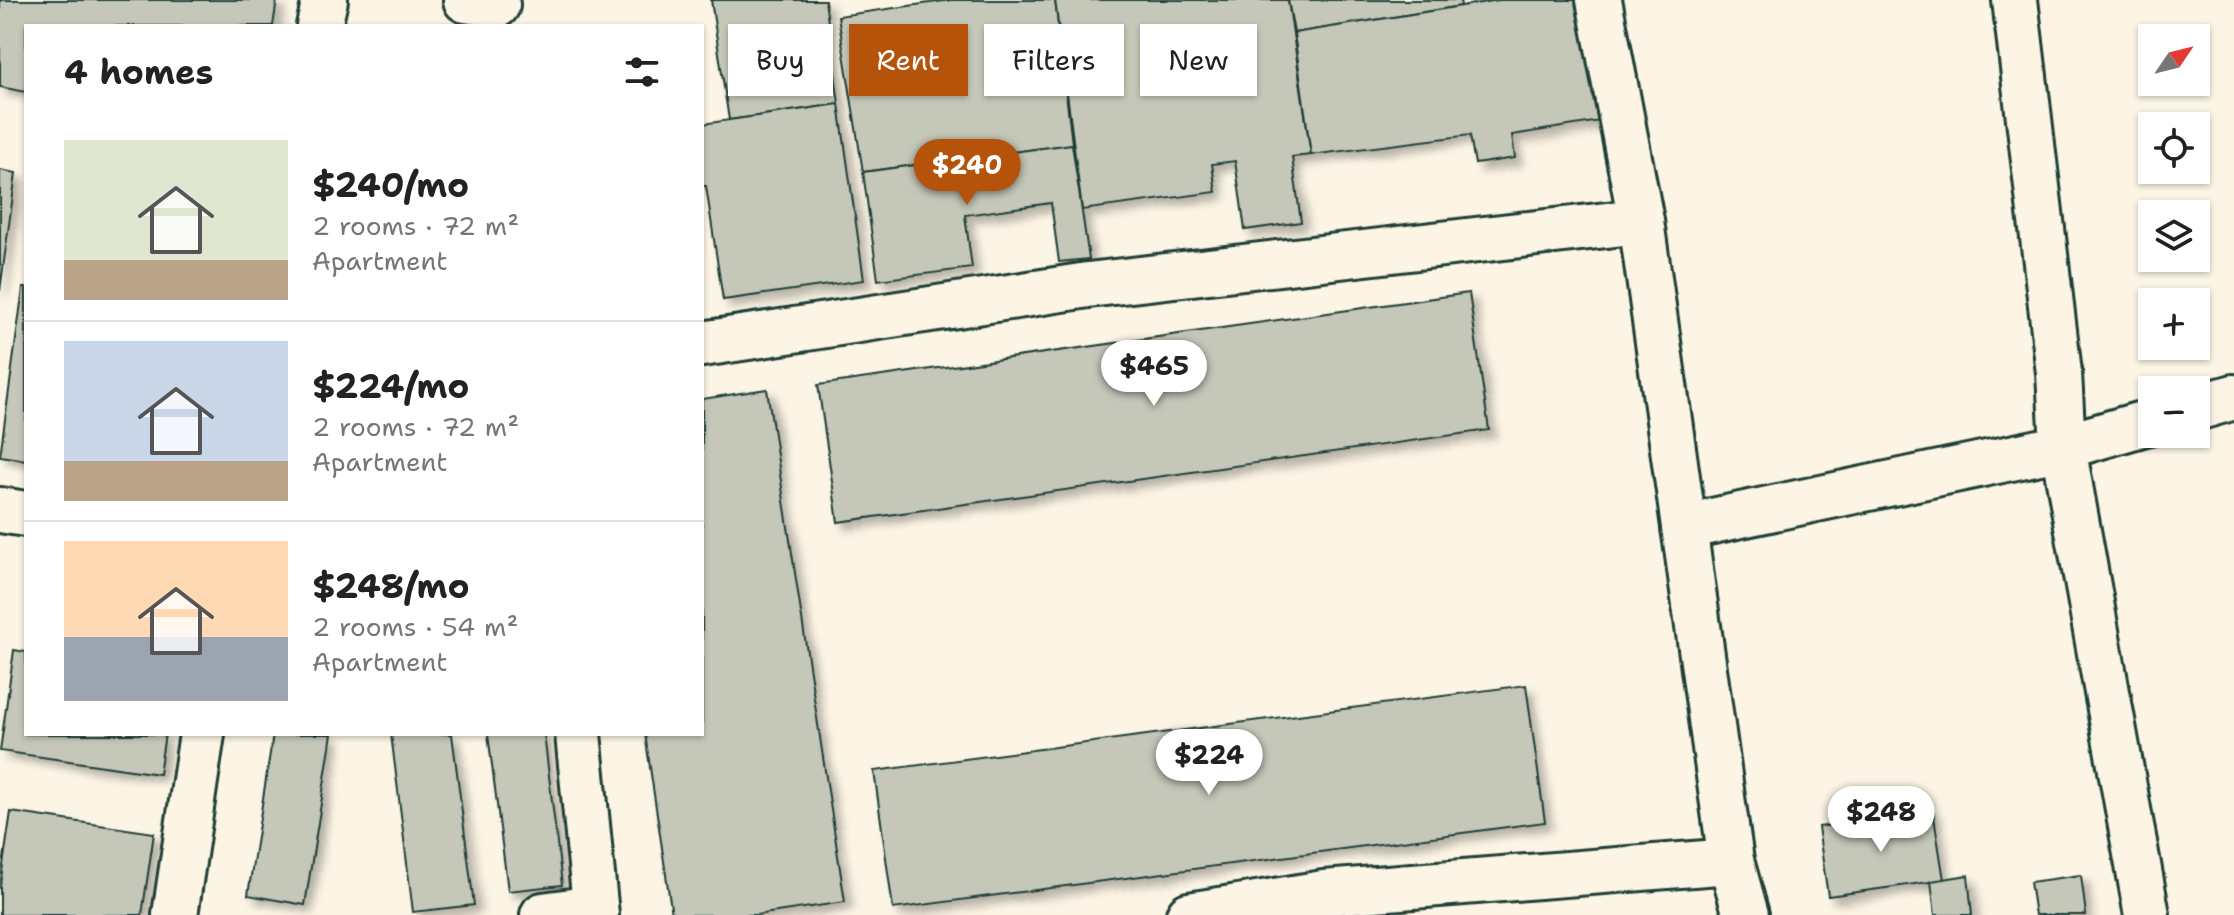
<!DOCTYPE html>
<meta charset="utf-8">
<style>
:root{--surface:#fff;--page:#f6f6f6;--text:#222;--muted:#767676;--line:#e0e0e0;--accent:#b45309}
body{margin:0;font-family:"Shantell Sans",sans-serif;background:var(--page);color:var(--text);height:100vh;display:flex;flex-direction:column;font-size:30px;white-space:nowrap}
*{box-sizing:border-box;margin:0}
p{font-size:26px;color:var(--muted)}
.icon{flex:none;width:44px;height:44px;fill:none;stroke:currentColor;stroke-width:2;stroke-linecap:round;stroke-linejoin:round}
.map{position:relative;flex:1;overflow:hidden}
.side{position:absolute;left:24px;top:24px;width:680px;height:712px;display:flex;flex-direction:column;background:var(--surface);border-radius:0px;box-shadow:0 2px 6px #0004}
.side>*{flex:none}
.top-card{position:absolute;left:728px;top:24px;width:760px;height:72px;display:flex;gap:16px}
.needle{width:52px;rotate:55deg}
.fabs{position:absolute;left:2138px;top:24px;display:grid;gap:16px}
.fabs a{display:grid;place-items:center;width:72px;height:72px;border-radius:0px;background:var(--surface);box-shadow:0 2px 6px #0004;font-size:40px}
.price{position:absolute;translate:-50% -68px;padding:0 18px;border-radius:28px;background:#fff;color:#222;font-size:26px;line-height:52px;filter:drop-shadow(0 2px 4px #0008)}
.price::after{content:'';position:absolute;left:50%;top:48px;width:24px;height:18px;margin-left:-12px;background:inherit;clip-path:polygon(0 0,100% 0,50% 100%)}
.price.current{background:var(--accent);color:#fff}
ul{padding:0;list-style:none}
li{display:flex;align-items:center;gap:24px;height:200px;padding:0 40px}
li+li{border-top:2px solid var(--line)}
li span{display:grid;place-items:center;flex:none;width:224px;height:160px;border-radius:0px;color:#555}
li>.icon{margin-inline-start:auto}
span .icon{width:96px;height:96px;fill:#fffc;stroke-width:1}
li b{font-size:34px}
h2{display:flex;justify-content:space-between;align-items:center;height:96px;padding:0 40px;font-size:34px}
.tag{padding:0 28px;border-radius:0px;background:var(--surface);box-shadow:0 2px 6px #0004;font-size:28px;line-height:72px}
.tag.current{background:var(--accent);color:#fff}
.map>svg:first-child{display:block}
.building{fill:#c5c7b9;stroke:#1f3d34;stroke-width:2;filter:url(#shadow)}
.lines{fill:none;stroke-linecap:round;stroke-linejoin:round}
.minor-casing{stroke:#1f3d34;stroke-width:50}
.minor{stroke:#fcf5e5;stroke-width:44}
</style>
<div class="map">
<svg width="2234" height="915" viewBox="0 0 2234 915">
<defs>
<filter id="shadow"><feDropShadow dx="7" dy="7" stdDeviation="4" flood-color="#0004"/></filter>
</defs>
<rect width="100%" height="100%" fill="#fcf5e5"/>
<filter id="ink" filterUnits="userSpaceOnUse"><feTurbulence type="fractalNoise" baseFrequency=".0125" numOctaves="2"/><feDisplacementMap in="SourceGraphic" scale="16" xChannelSelector="R" yChannelSelector="G"/><feConvolveMatrix kernelMatrix="1 2 1 2 8 2 1 2 1" color-interpolation-filters="sRGB"/></filter>
<g filter="url(#ink)">
<g class="building">
<polygon points="0,0 277,0 273,26 26,26 26,92 0,87"/>
<polygon points="711,0 825,0 839,104 729,120"/>
<polygon points="951,0 1055,0 1072,144 863,172 838,16"/>
<polygon points="1055,0 1288,0 1311,155 1292,157 1301,222 1245,230 1235,161 1212,164 1216,192 1082,210"/>
<polygon points="1288,0 1460,0 1461,6 1294,33"/>
<polygon points="1499,0 1581,0 1600,121 1512,135 1515,158 1475,164 1470,135 1311,155 1294,33"/>
<polygon points="839,104 864,280 723,300 706,186 702,186 702,124"/>
<polygon points="1072,144 1089,259 1059,262 1051,203 965,215 972,268 878,280 863,172"/>
<polygon points="0,170 16,173 0,291"/>
<polygon points="23,288 26,288 26,460 0,456"/>
<polygon points="1469,293 1489,430 838,522 818,385"/>
<polygon points="767,389 845,902 756,915 672,915 645,734 702,734 702,399"/>
<polygon points="14,650 26,652 26,734 165,734 159,774 0,751"/>
<polygon points="1526,685 1545,822 893,909 874,771"/>
<polygon points="273,734 332,734 305,905 248,895"/>
<polygon points="391,734 452,734 474,905 413,912"/>
<polygon points="488,734 544,734 562,885 508,891"/>
<polygon points="1933,811 1944,880 1828,896 1818,827"/>
<polygon points="11,812 154,833 142,915 0,915 0,885"/>
<polygon points="1968,875 1972,915 1935,915 1931,881"/>
<polygon points="2081,875 2086,915 2035,915 2030,882"/>
</g>
<g class="lines">
<g class="minor-casing">
<g id="minor">
<polyline points="466,0 497,5"/>
<polyline points="1599,0 1641,221 1731,861 1746,915"/>
<polyline points="2015,0 2059,373 2063,447 2147,915"/>
<polyline points="319,26 325,0"/>
<polyline points="702,344 1088,285 1641,221"/>
<polyline points="2196,408 2234,397"/>
<polyline points="0,510 26,514"/>
<polyline points="1684,527 2063,447 2152,421"/>
<polyline points="578,734 596,915"/>
<polyline points="175,915 202,734"/>
<polyline points="543,915 594,908"/>
<polyline points="1189,915 1324,893 1731,861"/>
</g>
</g>
<use href="#minor" class="minor"/>
</g>
</g>
</svg>
<div class="fabs">
<a><svg class="needle" viewBox="-14 -14 28 28"><path d="M0-13l5 13h-10z" fill="#e53935"/><path d="M0 13l5-13h-10z" fill="#767676"/></svg></a>
<a><svg class="icon" aria-label="locate" viewBox="0 0 24 24"><circle cx="12" cy="12" r="6"/><path d="M12 2v4M12 18v4M2 12h4M18 12h4"/></svg></a>
<a><svg class="icon" aria-label="layers" viewBox="0 0 24 24"><path d="M12 4l9 5-9 5-9-5zM3 14l9 5 9-5"/></svg></a>
<a>+</a>
<a>−</a>
</div>
<b class="price current" style="left:967px;top:207px">$240</b>
<b class="price" style="left:1154px;top:408px">$465</b>
<b class="price" style="left:1209px;top:797px">$224</b>
<b class="price" style="left:1881px;top:854px">$248</b>
<div class="top-card">
<a class="tag">Buy</a>
<a class="tag current">Rent</a>
<a class="tag">Filters</a>
<a class="tag">New</a>
</div>
<section class="side">
<h2>4 homes<svg class="icon" aria-label="filters" viewBox="0 0 24 24"><path d="M4 7h16M4 17h16"/><circle cx="9" cy="7" r="2"/><circle cx="15" cy="17" r="2"/></svg></h2>
<ul>
<li><span style="background:linear-gradient(#dfe7d0 75%,#b9a48a 0)"><svg class="icon" aria-label="home" viewBox="0 0 24 24"><path d="M3 11l9-7 9 7M6 9v11h12V9"/></svg></span><div><b>$240/mo</b><p>2 rooms · 72 m²</p><p>Apartment</p></div></li>
<li><span style="background:linear-gradient(#c9d6e8 75%,#b9a48a 0)"><svg class="icon" aria-label="home" viewBox="0 0 24 24"><path d="M3 11l9-7 9 7M6 9v11h12V9"/></svg></span><div><b>$224/mo</b><p>2 rooms · 72 m²</p><p>Apartment</p></div></li>
<li><span style="background:linear-gradient(#ffd9b3 60%,#9aa5b1 0)"><svg class="icon" aria-label="home" viewBox="0 0 24 24"><path d="M3 11l9-7 9 7M6 9v11h12V9"/></svg></span><div><b>$248/mo</b><p>2 rooms · 54 m²</p><p>Apartment</p></div></li>
</ul>
</section>
</div>
